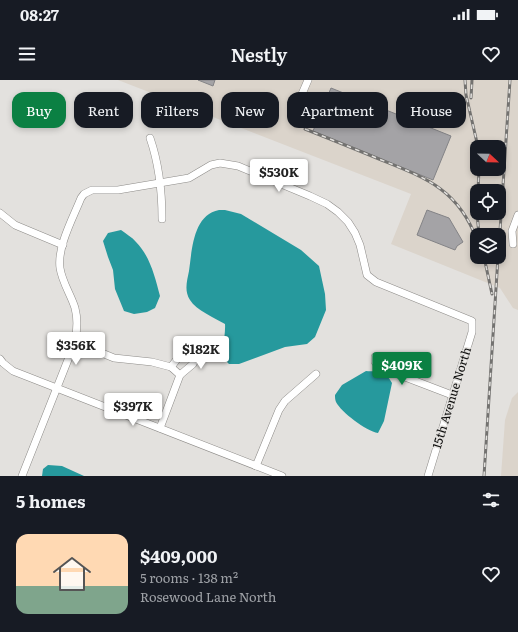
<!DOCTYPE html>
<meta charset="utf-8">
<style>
:root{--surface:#171b24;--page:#242831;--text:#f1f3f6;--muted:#9ea1a6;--line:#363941;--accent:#0b8043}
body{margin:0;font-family:Literata,serif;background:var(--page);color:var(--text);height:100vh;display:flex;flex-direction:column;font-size:15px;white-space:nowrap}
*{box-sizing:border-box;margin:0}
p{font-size:13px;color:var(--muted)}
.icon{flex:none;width:22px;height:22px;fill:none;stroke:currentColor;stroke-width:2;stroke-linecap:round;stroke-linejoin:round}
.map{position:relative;height:396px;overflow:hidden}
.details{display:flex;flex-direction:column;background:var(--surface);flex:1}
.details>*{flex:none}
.guide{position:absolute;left:12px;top:12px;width:494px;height:36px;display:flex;gap:8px}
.needle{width:26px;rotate:112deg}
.fabs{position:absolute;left:470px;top:60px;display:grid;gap:8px}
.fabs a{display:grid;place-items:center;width:36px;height:36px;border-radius:8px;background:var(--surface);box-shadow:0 2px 6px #0003;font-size:20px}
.price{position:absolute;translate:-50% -34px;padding:0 9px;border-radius:4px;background:#fff;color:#222;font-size:13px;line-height:26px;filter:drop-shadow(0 1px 2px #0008)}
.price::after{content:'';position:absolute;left:50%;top:24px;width:12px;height:9px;margin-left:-6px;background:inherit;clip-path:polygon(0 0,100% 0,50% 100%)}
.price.on{background:var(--accent);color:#fff}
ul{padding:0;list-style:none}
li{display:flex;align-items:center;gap:12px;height:100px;padding:0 16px}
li+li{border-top:1px solid var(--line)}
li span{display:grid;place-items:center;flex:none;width:112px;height:80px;border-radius:12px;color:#555}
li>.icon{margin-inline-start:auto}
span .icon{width:48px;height:48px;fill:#fffc;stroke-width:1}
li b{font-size:17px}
h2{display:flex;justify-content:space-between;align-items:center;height:48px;padding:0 16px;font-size:17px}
.chip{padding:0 14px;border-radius:12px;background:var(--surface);box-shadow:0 2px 6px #0003;font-size:14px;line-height:36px}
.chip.on{background:var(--accent);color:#fff}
.status{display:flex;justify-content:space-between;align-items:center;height:28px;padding:0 20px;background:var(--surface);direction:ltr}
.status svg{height:11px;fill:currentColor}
header{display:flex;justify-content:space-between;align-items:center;height:52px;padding:0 16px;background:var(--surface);font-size:18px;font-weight:600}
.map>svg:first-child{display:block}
.built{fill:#dbd4cb;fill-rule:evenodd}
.water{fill:#26999d}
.building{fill:#a4a3a6;stroke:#838386}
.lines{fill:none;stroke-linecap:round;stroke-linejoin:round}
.minor-casing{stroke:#8d8b88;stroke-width:8}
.minor{stroke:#fff;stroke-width:7}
.rail-casing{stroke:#737270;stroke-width:3}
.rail{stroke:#e3e1de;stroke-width:1.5;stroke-dasharray:4.5;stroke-linecap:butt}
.labels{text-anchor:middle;stroke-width:3;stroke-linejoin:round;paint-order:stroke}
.street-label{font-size:12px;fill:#0d0d0c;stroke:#e3e1de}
</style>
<div class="status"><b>08:27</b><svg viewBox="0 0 49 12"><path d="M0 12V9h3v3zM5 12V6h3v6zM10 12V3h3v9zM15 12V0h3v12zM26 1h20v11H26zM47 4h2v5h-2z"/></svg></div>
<header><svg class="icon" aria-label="menu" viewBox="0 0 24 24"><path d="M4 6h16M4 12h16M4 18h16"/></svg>Nestly<svg class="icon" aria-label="heart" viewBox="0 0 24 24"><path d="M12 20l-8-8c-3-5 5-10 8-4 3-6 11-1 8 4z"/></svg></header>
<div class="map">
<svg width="518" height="396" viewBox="0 0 518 396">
<rect width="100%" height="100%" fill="#e3e1de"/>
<g class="built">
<path d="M118,0H518V230L513,228L500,208L391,164L411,114ZM477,67H499V89H477ZM477,111H499V133H477ZM477,155H499V177H477Z"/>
<polygon points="518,312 518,396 501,396 505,340 512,318"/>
</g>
<g class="water">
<path d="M219,130H225L241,134L301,170L319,186L325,214L326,230L315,257L307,264L285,267L239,284H229C219,275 226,257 225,244C215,238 196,230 190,220C184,211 187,201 189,191C192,170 193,135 219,130Z"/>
<path d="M121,150C126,154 132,157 136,162C150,176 155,197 160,216L155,228L147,232L134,234L124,231L115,209L113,190L108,177L103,161L108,153Z"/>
<path d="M366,291C379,292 385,290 392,303L384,341L378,353C366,351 341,332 336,322C335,320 335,317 335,315L342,305Z"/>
<polygon points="48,385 62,386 84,396 42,396 43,389"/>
</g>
<g class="building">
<polygon points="198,0 215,0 213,6"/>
<polygon points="331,8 451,56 433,100 313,51"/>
<polygon points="427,130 449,138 463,162 457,166 455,170 417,155"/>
</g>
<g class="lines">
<g class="minor-casing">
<g id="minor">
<polyline points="302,14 308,0"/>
<path d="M150,58C159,84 162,111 162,139"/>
<polyline points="0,133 15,145 63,165"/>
<polyline points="513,164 512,151 518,135"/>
<polyline points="75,262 114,278 152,282 171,287 180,295"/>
<polyline points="375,277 375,282 384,289 452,315"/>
<polyline points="0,279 3,283 13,291 282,396"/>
<polyline points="160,348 180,295 193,284 196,278 195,274 192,272 189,272 181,274 171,287"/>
<polyline points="256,386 279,330 285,321 316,294"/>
<path d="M22,396L75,262C77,251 78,239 75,228C71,215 62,202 60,188C57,167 73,138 81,118L84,114L92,110H118L189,98L211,85L220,83L238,86L310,116L327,124L338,132L348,142L355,153L360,165L367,195L376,202L472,241V252L428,396"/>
</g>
</g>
<use href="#minor" class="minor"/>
<g class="rail-casing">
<g id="rail">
<polyline points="465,0 466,15 478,67"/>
<polyline points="471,18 472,0"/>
<path d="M305,49C330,59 355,69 379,79C426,98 458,109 477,160"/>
<polyline points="478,111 479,89"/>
<polyline points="477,133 479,155"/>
<polyline points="499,166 510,0"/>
<polyline points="484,177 492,214"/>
<polyline points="484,396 498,177"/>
</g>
</g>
<use href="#rail" class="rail"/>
</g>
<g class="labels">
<g class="street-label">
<text transform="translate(452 318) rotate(-73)" y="4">15th Avenue North</text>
</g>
</g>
</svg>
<div class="fabs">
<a><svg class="needle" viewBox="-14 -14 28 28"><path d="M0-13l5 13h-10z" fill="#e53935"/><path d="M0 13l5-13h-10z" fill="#9ea1a6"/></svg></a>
<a><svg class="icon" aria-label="locate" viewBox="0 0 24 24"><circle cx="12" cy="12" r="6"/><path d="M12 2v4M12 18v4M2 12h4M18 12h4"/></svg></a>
<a><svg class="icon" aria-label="layers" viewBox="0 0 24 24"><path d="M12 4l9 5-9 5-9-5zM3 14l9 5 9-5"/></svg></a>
</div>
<b class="price" style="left:279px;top:113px">$530K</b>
<b class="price" style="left:76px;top:286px">$356K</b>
<b class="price" style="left:201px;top:290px">$182K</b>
<b class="price on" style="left:402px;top:306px">$409K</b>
<b class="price" style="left:133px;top:347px">$397K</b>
<div class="guide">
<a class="chip on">Buy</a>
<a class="chip">Rent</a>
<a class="chip">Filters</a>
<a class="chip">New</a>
<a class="chip">Apartment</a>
<a class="chip">House</a>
</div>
</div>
<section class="details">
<h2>5 homes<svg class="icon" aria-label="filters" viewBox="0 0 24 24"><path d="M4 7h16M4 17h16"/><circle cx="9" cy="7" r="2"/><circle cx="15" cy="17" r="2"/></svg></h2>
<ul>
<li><span style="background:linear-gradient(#ffd9b3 65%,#7fa58c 0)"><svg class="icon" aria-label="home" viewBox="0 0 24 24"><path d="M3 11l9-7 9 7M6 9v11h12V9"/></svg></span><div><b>$409,000</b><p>5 rooms · 138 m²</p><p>Rosewood Lane North</p></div><svg class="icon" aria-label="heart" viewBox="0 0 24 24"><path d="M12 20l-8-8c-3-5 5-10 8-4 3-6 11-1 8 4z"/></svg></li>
</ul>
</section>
